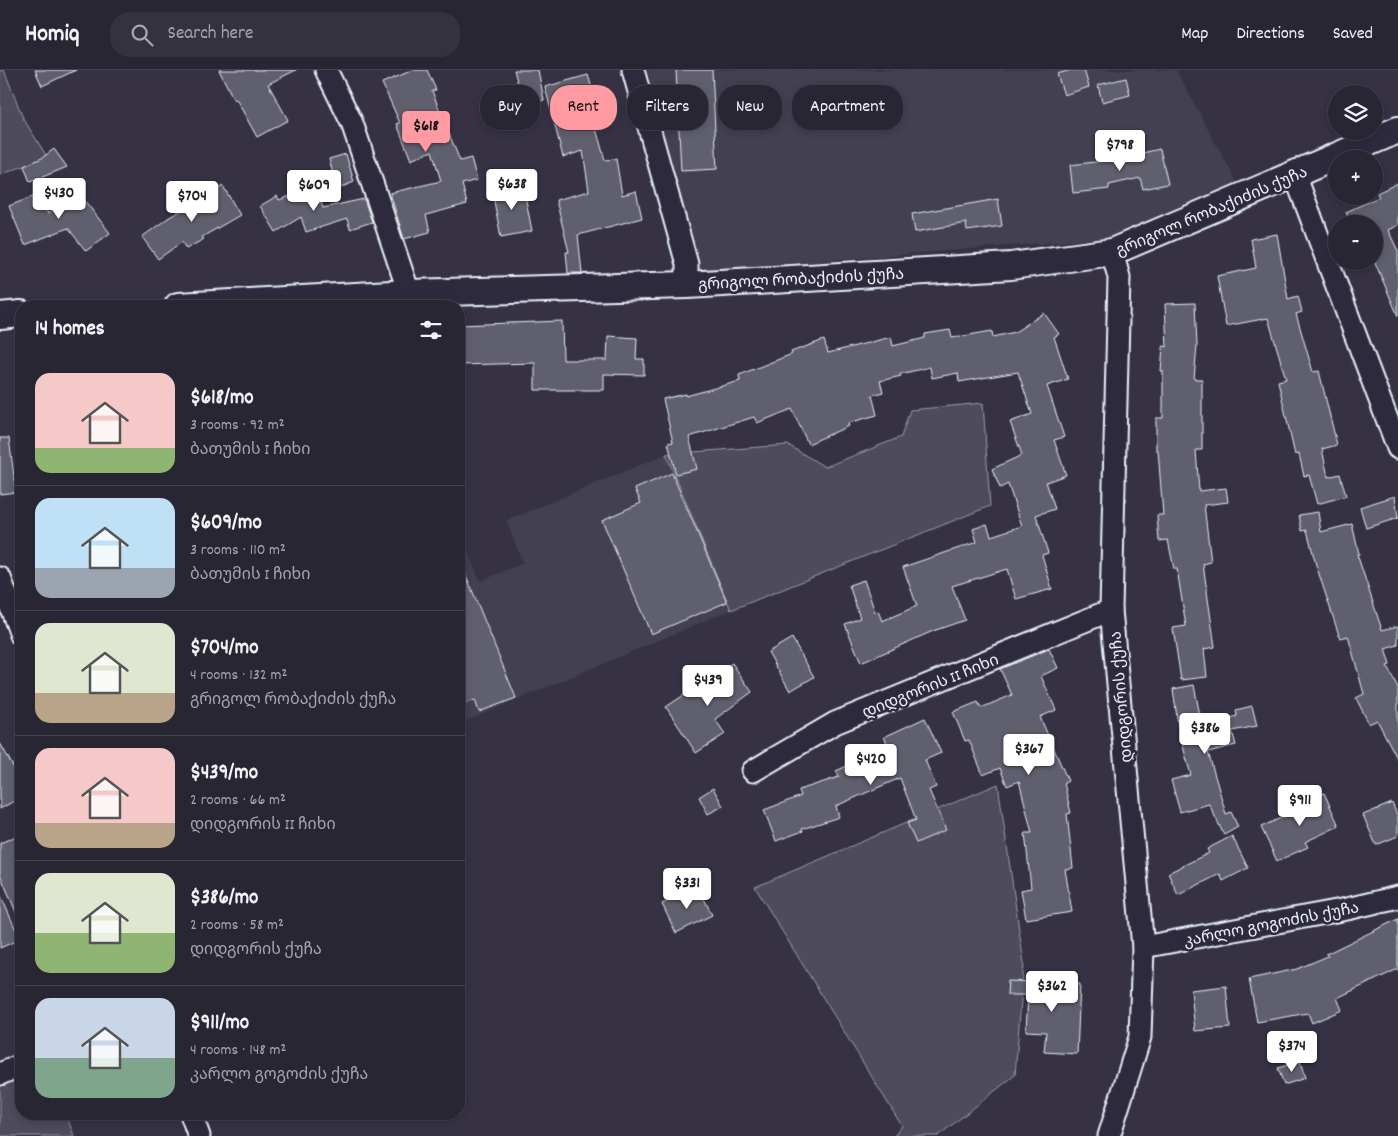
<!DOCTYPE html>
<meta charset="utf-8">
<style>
:root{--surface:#282633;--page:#34323f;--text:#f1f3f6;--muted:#a5a5ac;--line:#44434e;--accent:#ff9aa2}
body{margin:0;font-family:Dekko,"Noto Sans Georgian",sans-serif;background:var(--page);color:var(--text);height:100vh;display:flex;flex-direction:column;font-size:19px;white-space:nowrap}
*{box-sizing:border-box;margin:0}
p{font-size:16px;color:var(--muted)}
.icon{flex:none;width:28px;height:28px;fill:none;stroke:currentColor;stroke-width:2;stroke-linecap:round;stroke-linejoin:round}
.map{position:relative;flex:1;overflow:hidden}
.drawer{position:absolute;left:15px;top:230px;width:450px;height:820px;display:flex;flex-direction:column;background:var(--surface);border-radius:20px;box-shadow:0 2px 8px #0003,0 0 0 1px var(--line)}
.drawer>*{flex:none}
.banner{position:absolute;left:480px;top:15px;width:475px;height:45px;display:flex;gap:10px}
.fabs{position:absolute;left:1328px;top:15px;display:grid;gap:10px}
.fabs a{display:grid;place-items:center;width:55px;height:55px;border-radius:50%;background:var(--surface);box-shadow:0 2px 8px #0003,0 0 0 1px var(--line);font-size:25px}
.price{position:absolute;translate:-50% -42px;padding:0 11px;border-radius:5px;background:#fff;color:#222;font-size:16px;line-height:32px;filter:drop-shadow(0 1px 2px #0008)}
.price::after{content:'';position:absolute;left:50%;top:30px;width:15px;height:11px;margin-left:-8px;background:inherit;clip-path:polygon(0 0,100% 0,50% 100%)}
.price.current{background:var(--accent);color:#111}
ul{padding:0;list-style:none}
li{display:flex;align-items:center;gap:15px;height:125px;padding:0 20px}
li+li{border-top:1px solid var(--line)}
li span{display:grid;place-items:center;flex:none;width:140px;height:100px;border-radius:15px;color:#555}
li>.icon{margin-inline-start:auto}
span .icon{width:60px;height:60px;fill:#fffc;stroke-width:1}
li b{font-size:21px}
h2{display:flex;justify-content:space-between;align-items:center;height:60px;padding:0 20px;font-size:21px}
.pill{padding:0 18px;border-radius:20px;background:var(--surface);box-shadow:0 2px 8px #0003,0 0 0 1px var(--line);font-size:18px;line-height:45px}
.pill.current{background:var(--accent);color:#111}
header{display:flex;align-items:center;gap:30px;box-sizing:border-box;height:70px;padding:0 25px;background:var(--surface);border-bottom:1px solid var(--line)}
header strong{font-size:24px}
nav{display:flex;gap:28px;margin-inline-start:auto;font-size:18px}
.search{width:350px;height:45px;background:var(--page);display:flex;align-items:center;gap:12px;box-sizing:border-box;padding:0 18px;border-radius:20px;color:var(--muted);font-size:19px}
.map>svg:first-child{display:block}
.built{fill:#433f51}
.green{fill:#4d4b5c;stroke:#9a9eaa}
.building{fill:#605e6e;stroke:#e8f1f8}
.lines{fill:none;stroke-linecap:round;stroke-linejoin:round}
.minor-casing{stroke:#e8f1f8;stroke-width:25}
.tertiary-casing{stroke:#e8f1f8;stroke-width:30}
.minor{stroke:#2f2a3d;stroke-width:21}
.tertiary{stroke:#2f2a3d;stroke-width:26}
.labels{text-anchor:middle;stroke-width:5;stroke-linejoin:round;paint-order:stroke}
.street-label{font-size:16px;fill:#e8f1f8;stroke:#2f2a3d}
</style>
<header>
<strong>Homiq</strong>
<div class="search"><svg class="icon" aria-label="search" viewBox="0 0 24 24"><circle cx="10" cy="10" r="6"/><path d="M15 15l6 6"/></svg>Search here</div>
<nav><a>Map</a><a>Directions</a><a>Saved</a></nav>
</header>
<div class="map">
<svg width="1398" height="1066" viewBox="0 0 1398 1066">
<rect width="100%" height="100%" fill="#363244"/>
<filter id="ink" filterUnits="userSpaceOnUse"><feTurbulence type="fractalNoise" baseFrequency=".02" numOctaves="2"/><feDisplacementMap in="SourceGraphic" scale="10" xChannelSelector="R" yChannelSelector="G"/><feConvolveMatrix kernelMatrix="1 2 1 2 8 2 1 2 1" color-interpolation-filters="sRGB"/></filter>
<g filter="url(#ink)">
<g class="built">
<polygon points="647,0 1176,0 1239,116 1110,168 695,201"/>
<polygon points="666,384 731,540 459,654 459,482 467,479 480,511 523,493 506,451"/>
</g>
<g class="green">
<polygon points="0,0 4,0 23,48 47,87 0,105"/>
<polygon points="983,333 990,436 731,540 666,384 788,375 825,397 901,367 910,340"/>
<polygon points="998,714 1024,894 1015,1005 938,1066 894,1066 902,1056 755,817"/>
<polygon points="21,1003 21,1044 66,1044 74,1066 0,1066 0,1011"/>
</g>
<g class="building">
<polygon points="35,0 76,0 42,16"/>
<polygon points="219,0 296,0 268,14 288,50 257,67 236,29 234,30"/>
<polygon points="413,0 427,0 436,20 432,21 460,91 471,88 477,110 462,114 467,134 426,145 430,162 404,169 390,123 441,111 432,81 411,90 397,54 400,53 382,13"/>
<polygon points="514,0 538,0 544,30 524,36"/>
<polygon points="676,0 712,0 717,99 681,101"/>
<polygon points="1071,0 1084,0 1089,17 1064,25 1057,4"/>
<polygon points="588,5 596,32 589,34 605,90 616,89 622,125 636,121 642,148 578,165 582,203 568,203 566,182 569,182 556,130 589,121 583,81 563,87 545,17"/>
<polygon points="1126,8 1130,25 1102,32 1098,15"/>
<polygon points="54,79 67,97 30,112 24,96 42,88"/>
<polygon points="1160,79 1168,114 1143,119 1140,108 1109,115 1109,119 1073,123 1070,95 1112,90"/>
<polygon points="346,84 354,112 337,119 329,89"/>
<polygon points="1398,113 1398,155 1388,160 1398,181 1398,246 1374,190 1374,154 1351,154 1346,142 1379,127 1377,123"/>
<polygon points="523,115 532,161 501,167 492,121"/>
<polygon points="223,116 240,145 202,167 204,169 186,179 182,172 158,189 142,167 168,148"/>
<polygon points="316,117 323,138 364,129 372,152 350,159 347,149 306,162 301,147 276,162 260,136 277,126 279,130"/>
<polygon points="77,121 110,163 86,181 68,158 25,175 9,136 40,124 48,144"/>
<polygon points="998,129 1002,156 967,161 966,153 915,162 912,144"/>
<polygon points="1277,164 1288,229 1298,226 1302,242 1296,244 1313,302 1319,301 1337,375 1322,379 1328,407 1340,404 1346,426 1317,434 1309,405 1304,406 1299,384 1295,385 1278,311 1286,309 1268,248 1226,256 1217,206 1256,198 1251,169"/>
<polygon points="1195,233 1197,276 1194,309 1202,309 1202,380 1196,380 1199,421 1226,418 1228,432 1204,435 1211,492 1203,494 1215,577 1204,579 1207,607 1181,610 1173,558 1186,556 1177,499 1174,499 1168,470 1159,471 1157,445 1163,445 1158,380 1156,380 1156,348 1163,348 1163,301 1161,301 1163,276 1167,277 1165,234"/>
<polygon points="1044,243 1059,264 1054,267 1068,309 1047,316 1064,367 1054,370 1066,405 1046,412 1055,439 1036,445 1048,483 1042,485 1052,519 1016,529 1007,499 952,516 965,550 933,561 861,593 845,554 860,548 849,515 864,510 875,542 878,541 882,551 917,536 903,497 977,472 973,459 987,454 991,466 1022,456 1008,414 1000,418 992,399 1022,385 1010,352 1032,344 1018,302 959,312 958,303 932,308 930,297 900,304 901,306 880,311 883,322 872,325 877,345 848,353 849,356 808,374 792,339 757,353 754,347 689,367 697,399 676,404 668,373 673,372 663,329 686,324 686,326 740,311 739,305 792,284 791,282 824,270 828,283 891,267 893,276 925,268 925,264 950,260 952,268 992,261 993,267 1015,262"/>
<polygon points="562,251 563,290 607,290 608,266 637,268 636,289 644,289 644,305 604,304 604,320 535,320 535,293 459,295 459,255"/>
<polygon points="0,368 9,368 16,422 0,424"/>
<polygon points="672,403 727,532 651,564 602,450 641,433 635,419"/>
<polygon points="1395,426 1398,448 1366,458 1360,437"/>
<polygon points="1318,442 1321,462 1352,454 1359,484 1357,484 1382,560 1398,556 1398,575 1385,579 1390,595 1387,596 1398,618 1398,690 1377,650 1369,654 1356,628 1364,624 1348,566 1340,568 1316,495 1307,460 1302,461 1299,445"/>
<polygon points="459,488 516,628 479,642 475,630 459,636"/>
<polygon points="792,568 814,607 790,621 768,582"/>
<polygon points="1049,579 1058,598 1041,606 1056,640 1040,647 1068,711 1064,713 1071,743 1067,744 1073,798 1065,799 1072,842 1026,849 1021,820 1031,818 1025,763 1032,763 1019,711 1007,716 1000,698 983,705 969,670 965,671 953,642 978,632 981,638 1012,625 1000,599"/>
<polygon points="732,593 752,622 715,649 725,664 696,683 666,637"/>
<polygon points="1194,615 1202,656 1237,646 1236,640 1252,636 1257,656 1232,661 1236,675 1208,682 1226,744 1231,742 1238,757 1224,765 1209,734 1180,742 1171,710 1191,705 1179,662 1173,619"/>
<polygon points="925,648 941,683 925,690 936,717 929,720 946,760 916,773 907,753 916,750 900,708 836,736 839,747 802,759 803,761 776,771 764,740 801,726 799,720 839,707 836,701 889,677 884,667"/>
<polygon points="0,673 21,711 21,727 0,739"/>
<polygon points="713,718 723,736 708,744 699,727"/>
<polygon points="1324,723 1339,756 1305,772 1308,777 1277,791 1261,757 1296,741 1294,736"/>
<polygon points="1392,733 1398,747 1398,766 1376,775 1363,745"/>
<polygon points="21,764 21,854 0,804 0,773"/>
<polygon points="1232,766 1248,798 1223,811 1220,804 1178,825 1168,803 1209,783 1207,779"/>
<polygon points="698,816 712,845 676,863 662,834"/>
<polygon points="0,824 20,869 0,878"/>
<polygon points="1398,849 1398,899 1337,928 1342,940 1312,953 1308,943 1257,952 1249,909 1297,899 1328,886 1326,884"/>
<polygon points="1008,911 1080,914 1077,984 1044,982 1046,962 1026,961 1028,925 1007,925"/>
<polygon points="1226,916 1230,958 1195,961 1191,920"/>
<polygon points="1300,991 1305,1008 1284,1015 1278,998"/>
</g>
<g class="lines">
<g class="minor-casing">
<g id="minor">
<polyline points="326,0 352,53 409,223"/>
<polyline points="633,0 687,194 687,215"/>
<polyline points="1295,105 1398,378"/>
<polyline points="0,508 21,565"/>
<polyline points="753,701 835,653 1111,540"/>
<polyline points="1143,877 1347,839 1398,827"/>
<polyline points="0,1004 21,995"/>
<polyline points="191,1044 199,1066"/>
<polyline points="1109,1066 1140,967 1143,877 1111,540 1119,207 1112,182"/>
</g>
</g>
<g class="tertiary-casing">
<g id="tertiary">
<polyline points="178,236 409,223 687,215 1011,196 1112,182 1398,60"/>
<polyline points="0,246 21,244"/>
</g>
</g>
<use href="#minor" class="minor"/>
<use href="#tertiary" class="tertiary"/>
</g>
</g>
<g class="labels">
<g class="street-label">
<text transform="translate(1211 140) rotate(-23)" y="6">გრიგოლ რობაქიძის ქუჩა</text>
<text transform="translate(801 208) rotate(-3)" y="6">გრიგოლ რობაქიძის ქუჩა</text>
<text transform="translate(930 615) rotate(-22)" y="6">დიდგორის II ჩიხი</text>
<text transform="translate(1120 627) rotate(-95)" y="6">დიდგორის ქუჩა</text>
<text transform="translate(1271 853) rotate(-11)" y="6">კარლო გოგოძის ქუჩა</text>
</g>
</g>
</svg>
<div class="fabs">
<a><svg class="icon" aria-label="layers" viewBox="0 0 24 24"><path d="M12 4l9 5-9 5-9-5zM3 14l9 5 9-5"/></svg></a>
<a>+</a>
<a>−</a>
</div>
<b class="price current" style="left:426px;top:83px">$618</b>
<b class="price" style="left:1120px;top:102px">$798</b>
<b class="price" style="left:512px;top:141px">$638</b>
<b class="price" style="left:314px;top:142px">$609</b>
<b class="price" style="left:59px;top:150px">$430</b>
<b class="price" style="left:192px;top:153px">$704</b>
<b class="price" style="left:708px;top:637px">$439</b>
<b class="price" style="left:1205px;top:685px">$386</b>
<b class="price" style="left:1029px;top:706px">$367</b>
<b class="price" style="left:871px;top:716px">$420</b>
<b class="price" style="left:1300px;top:757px">$911</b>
<b class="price" style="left:687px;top:840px">$331</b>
<b class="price" style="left:1052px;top:943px">$362</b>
<b class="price" style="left:1292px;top:1003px">$374</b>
<div class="banner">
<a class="pill">Buy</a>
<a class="pill current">Rent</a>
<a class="pill">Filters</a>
<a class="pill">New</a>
<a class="pill">Apartment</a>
</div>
<section class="drawer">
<h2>14 homes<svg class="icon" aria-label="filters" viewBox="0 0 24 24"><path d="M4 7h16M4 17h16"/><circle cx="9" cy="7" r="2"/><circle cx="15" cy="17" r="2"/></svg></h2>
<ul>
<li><span style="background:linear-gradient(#f6c9c9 75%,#8fb573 0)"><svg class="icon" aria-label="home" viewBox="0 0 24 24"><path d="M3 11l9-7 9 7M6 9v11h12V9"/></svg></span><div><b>$618/mo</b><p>3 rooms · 92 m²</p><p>ბათუმის I ჩიხი</p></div></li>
<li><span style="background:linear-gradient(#bfe0f5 70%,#9aa5b1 0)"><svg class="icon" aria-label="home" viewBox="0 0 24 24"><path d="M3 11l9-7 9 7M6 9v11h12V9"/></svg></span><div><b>$609/mo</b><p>3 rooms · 110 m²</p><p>ბათუმის I ჩიხი</p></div></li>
<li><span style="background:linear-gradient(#dfe7d0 70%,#b9a48a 0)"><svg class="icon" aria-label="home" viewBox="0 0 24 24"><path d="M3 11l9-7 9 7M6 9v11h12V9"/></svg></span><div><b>$704/mo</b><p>4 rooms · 132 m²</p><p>გრიგოლ რობაქიძის ქუჩა</p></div></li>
<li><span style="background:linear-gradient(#f6c9c9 75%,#b9a48a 0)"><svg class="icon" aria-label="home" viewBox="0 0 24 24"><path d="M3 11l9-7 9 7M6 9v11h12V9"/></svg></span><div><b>$439/mo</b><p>2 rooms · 66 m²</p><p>დიდგორის II ჩიხი</p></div></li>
<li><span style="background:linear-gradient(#dfe7d0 60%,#8fb573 0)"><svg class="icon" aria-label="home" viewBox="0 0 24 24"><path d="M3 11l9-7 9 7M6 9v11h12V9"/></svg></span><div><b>$386/mo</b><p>2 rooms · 58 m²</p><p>დიდგორის ქუჩა</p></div></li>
<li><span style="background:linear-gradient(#c9d6e8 60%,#7fa58c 0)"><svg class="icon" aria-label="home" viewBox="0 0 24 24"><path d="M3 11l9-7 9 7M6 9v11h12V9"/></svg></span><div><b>$911/mo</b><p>4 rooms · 148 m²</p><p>კარლო გოგოძის ქუჩა</p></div></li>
</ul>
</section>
</div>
